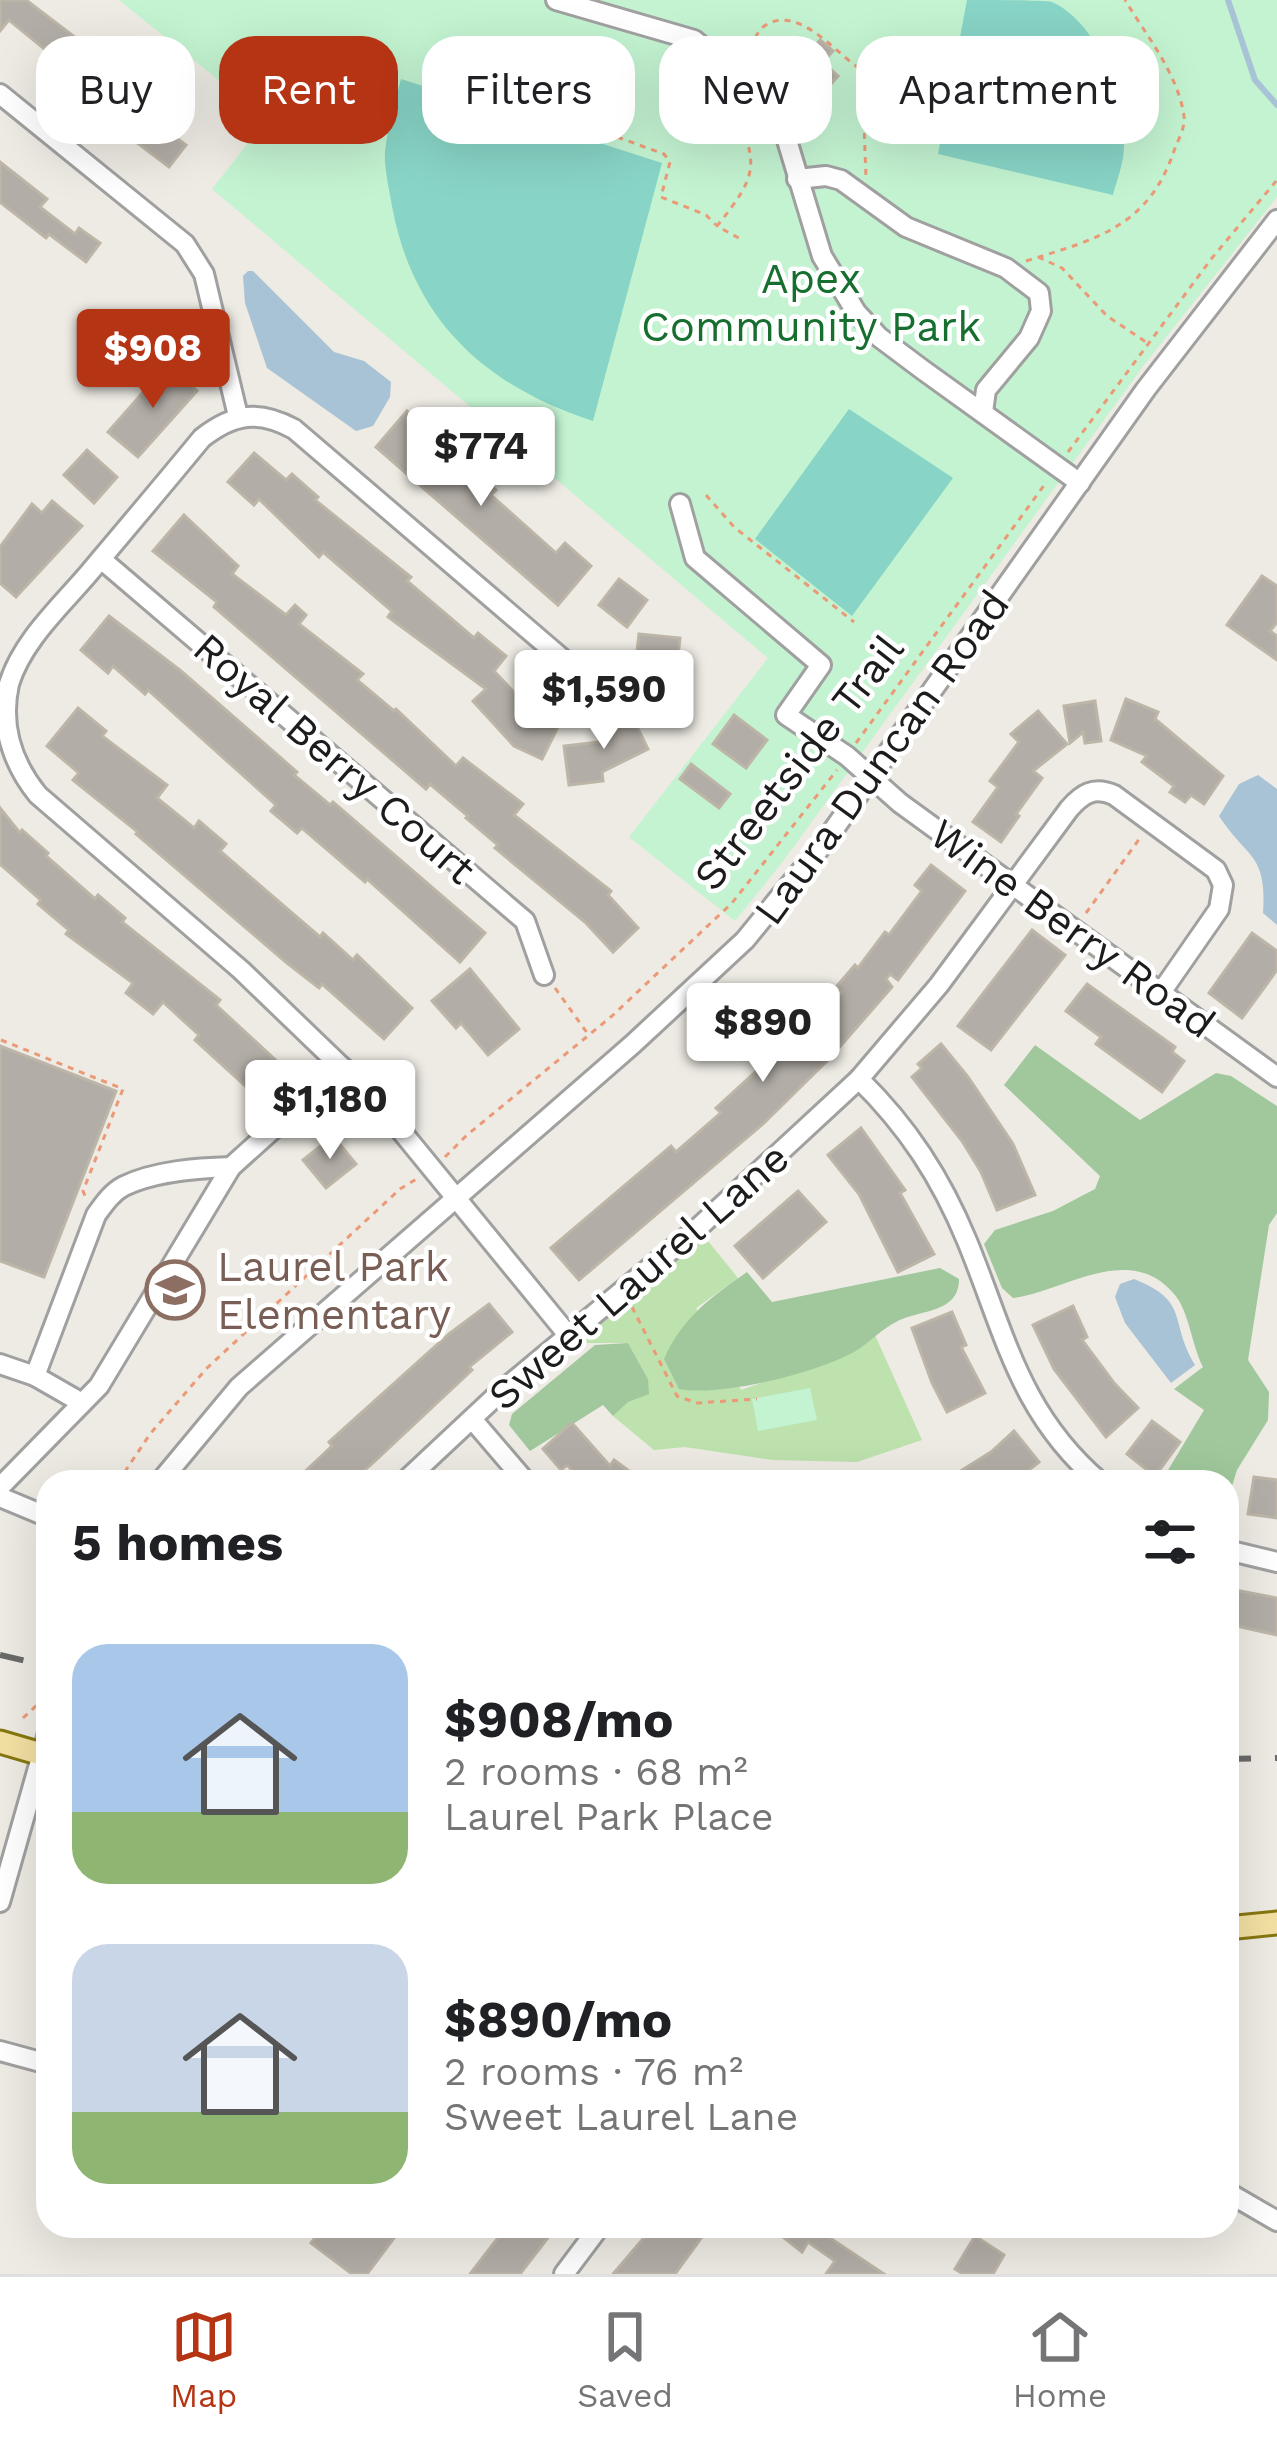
<!DOCTYPE html>
<meta charset="utf-8">
<style>
:root{--surface:#fff;--page:#f6f6f6;--text:#202124;--muted:#757577;--line:#e0e0e0;--accent:#b53414}
body{margin:0;font-family:"Work Sans",sans-serif;background:var(--page);color:var(--text);height:100vh;display:flex;flex-direction:column;font-size:45px;white-space:nowrap}
*{box-sizing:border-box;margin:0}
p{font-size:39px;color:var(--muted)}
.icon{flex:none;width:66px;height:66px;fill:none;stroke:currentColor;stroke-width:2;stroke-linecap:round;stroke-linejoin:round}
.map{position:relative;flex:1;overflow:hidden}
.details{position:absolute;left:36px;top:1470px;width:1203px;height:768px;display:flex;flex-direction:column;background:var(--surface);border-radius:36px;box-shadow:0 12px 48px #0002}
.details>*{flex:none}
.hud{position:absolute;left:36px;top:36px;width:1206px;height:108px;display:flex;gap:24px}
.price{position:absolute;translate:-50% -102px;padding:0 27px;border-radius:12px;background:#fff;color:#222;font-size:39px;line-height:78px;filter:drop-shadow(0 3px 6px #0008)}
.price::after{content:'';position:absolute;left:50%;top:72px;width:36px;height:27px;margin-left:-18px;background:inherit;clip-path:polygon(0 0,100% 0,50% 100%)}
.price.active{background:var(--accent);color:#fff}
ul{padding:0;list-style:none}
li{display:flex;align-items:center;gap:36px;height:300px;padding:0 36px}
li span{display:grid;place-items:center;flex:none;width:336px;height:240px;border-radius:36px;color:#555}
li>.icon{margin-inline-start:auto}
span .icon{width:144px;height:144px;fill:#fffc;stroke-width:1}
li b{font-size:51px}
h2{display:flex;justify-content:space-between;align-items:center;height:144px;padding:0 36px;font-size:51px}
.pill{padding:0 42px;border-radius:36px;background:var(--surface);box-shadow:0 12px 48px #0002;font-size:42px;line-height:108px}
.pill.active{background:var(--accent);color:#fff}
.tab-bar{display:flex;justify-content:space-around;align-items:center;height:168px;border-top:3px solid var(--line);background:var(--surface);font-size:33px;color:var(--muted)}
.tab-bar a{display:grid;justify-items:center;gap:6px}
.tab-bar .active{color:var(--accent)}
.map>svg:first-child{display:block}
.grass{fill:#bde2ad}
.forest{fill:#a0c89c}
.park{fill:#c3f3d1}
.pitch{fill:#88d4c6}
.water{fill:#a8c2d6}
.lines{fill:none;stroke-linecap:round;stroke-linejoin:round}
.stream{stroke:#a8c2d6;stroke-width:6}
.building{fill:#b2ada6;stroke:#bdb5a7;stroke-width:3}
.minor-casing{stroke:#a0a0a0;stroke-width:24}
.major-casing{stroke:#86770f;stroke-width:27}
.path{stroke:#eb9976;stroke-width:3;stroke-dasharray:6 6;stroke-linecap:butt}
.minor{stroke:#fff;stroke-width:18}
.major{stroke:#f2e0a3;stroke-width:21}
.rail{stroke:#6a6a6a;stroke-width:6;stroke-dasharray:24 24;stroke-linecap:butt}
.labels{text-anchor:middle;stroke-width:9;stroke-linejoin:round;paint-order:stroke}
.park-label{font-size:42px;fill:#166f2f;stroke:#fff}
.street-label{font-size:42px;fill:#1c1c1c;stroke:#fff}
.education-label{font-size:42px;fill:#785e54;stroke:#fff;text-anchor:start}
</style>
<div class="map">
<svg width="1277" height="2274" viewBox="0 0 1277 2274">
<rect width="100%" height="100%" fill="#edebe3"/>
<polygon class="grass" points="704,1236 738,1278 696,1308 741,1390 857,1350 875,1335 922,1440 857,1462 773,1460 685,1447 654,1450 613,1416 648,1379 628,1343 576,1343"/>
<g class="forest">
<path d="M1035,1045L1140,1120L1216,1073L1231,1076L1277,1106V1213L1269,1225L1248,1360L1269,1392L1268,1420L1237,1470L1227,1502V1482H1161L1204,1410L1174,1389L1203,1367C1192,1346 1189,1312 1175,1295C1130,1240 1064,1292 1013,1298L1002,1288L984,1244L995,1230L1053,1211L1095,1189L1100,1176L1004,1085Z"/>
<path d="M940,1268L959,1279C959,1314 920,1309 896,1322C882,1329 872,1340 859,1349C822,1372 722,1397 679,1389L664,1359C682,1318 711,1297 747,1272L772,1302Z"/>
<polygon points="628,1343 648,1379 649,1394 628,1402 613,1416 603,1405 530,1451 509,1425 512,1414 595,1345"/>
</g>
<g class="park">
<polygon points="119,0 1277,0 1277,197 1144,365 784,860 735,921 629,837 768,658 212,189 267,119"/>
<polygon points="810,1388 817,1420 758,1431 752,1399"/>
</g>
<g class="pitch">
<path d="M967,0C988,0 1035,0 1052,2C1101,24 1130,108 1123,158C1121,170 1116,183 1113,195L938,154Z"/>
<path d="M401,79L662,163L593,421C485,386 413,320 392,206C389,188 384,169 385,151C388,127 395,103 401,79Z"/>
<polygon points="849,409 953,478 852,616 755,539"/>
</g>
<g class="water">
<polygon points="248,271 253,271 334,352 364,361 391,382 390,397 373,426 356,431 267,368 245,303 243,276"/>
<path d="M1258,775L1277,789V925L1263,913C1267,853 1248,860 1219,816L1239,784Z"/>
<path d="M1134,1279C1191,1302 1168,1320 1195,1365L1171,1383L1125,1323L1115,1297L1120,1284Z"/>
</g>
<g class="lines">
<polyline class="stream" points="1228,0 1255,80 1277,105"/>
</g>
<g class="building">
<polygon points="0,0 26,0 97,54 93,59 139,94 131,104 186,145 169,167 136,142 140,137 41,61 47,51 9,20 0,31"/>
<polygon points="820,40 833,51 823,62 838,76 824,92 784,57 798,41 810,51"/>
<polygon points="0,162 47,199 40,207 75,234 79,228 100,243 86,262 49,234 46,238 0,202"/>
<polygon points="167,365 197,391 138,457 108,432"/>
<polygon points="407,411 466,470 470,466 496,490 491,495 556,553 565,543 591,566 558,605 376,447"/>
<polygon points="87,450 117,477 94,503 64,475"/>
<polygon points="254,453 286,480 292,474 318,497 315,500 411,577 407,581 474,638 478,633 506,656 494,671 525,704 520,708 558,727 542,759 514,746 473,701 486,689 388,617 392,611 323,552 319,557 259,499 254,505 228,482"/>
<polygon points="52,501 82,526 16,597 0,583 0,547 32,504 42,513"/>
<polygon points="184,515 238,566 232,574 286,615 295,605 306,615 299,624 363,674 357,680 394,711 396,709 456,766 463,758 523,804 514,815 611,891 608,895 638,928 613,952 585,922 495,848 498,845 466,818 468,816 430,784 426,789 214,607 217,602 153,551"/>
<polygon points="1262,576 1277,586 1277,622 1270,631 1277,636 1277,660 1227,625"/>
<polygon points="619,579 647,600 627,627 599,605"/>
<polygon points="109,616 181,671 297,772 294,775 330,805 333,802 485,933 460,962 367,879 365,882 302,828 297,833 271,811 276,805 148,690 145,694 113,666 108,673 81,650"/>
<polygon points="639,634 680,638 675,684 679,685 670,718 630,706 640,669 635,668"/>
<polygon points="1126,699 1158,712 1155,719 1223,776 1204,804 1191,795 1185,802 1170,792 1174,786 1142,762 1147,756 1111,740"/>
<polygon points="1095,701 1101,741 1085,743 1083,732 1070,743 1064,706"/>
<polygon points="78,708 106,731 102,736 167,785 157,798 194,828 199,821 226,844 220,851 320,937 323,933 353,960 357,955 412,1008 384,1039 322,984 319,988 287,963 136,834 138,832 73,780 79,773 47,746"/>
<polygon points="1038,711 1067,744 1033,771 1042,778 1016,814 1019,816 1001,842 973,822 998,787 990,781 1019,742 1011,734"/>
<polygon points="630,713 648,749 602,772 603,781 569,785 564,746 607,741 600,728"/>
<polygon points="734,715 767,740 746,768 713,744"/>
<polygon points="691,764 730,794 719,808 680,779"/>
<polygon points="0,808 20,833 22,830 48,853 46,856 95,899 98,895 125,918 122,922 220,1000 216,1005 281,1065 253,1093 195,1040 199,1035 163,1002 153,1014 126,993 133,983 66,934 69,930 38,904 41,900 0,864"/>
<polygon points="931,865 965,891 898,980 890,974 886,979 892,987 830,1058 764,1123 579,1280 551,1248 671,1146 676,1152 721,1113 716,1108 777,1052 774,1050 799,1026 803,1031 842,992 836,987 855,965 858,968 885,932 889,935 922,891 915,885"/>
<polygon points="1032,930 1065,955 991,1050 958,1026"/>
<polygon points="1252,933 1277,951 1277,970 1242,1018 1209,993"/>
<polygon points="470,969 519,1029 488,1055 461,1023 456,1028 432,1001"/>
<polygon points="1087,984 1175,1047 1172,1052 1184,1061 1162,1092 1096,1044 1101,1037 1066,1011"/>
<polygon points="941,1044 968,1077 1013,1144 1035,1195 997,1210 981,1172 962,1141 912,1077 922,1068 918,1064"/>
<polygon points="0,1046 116,1091 44,1277 0,1261"/>
<polygon points="861,1128 905,1190 900,1193 934,1254 898,1272 859,1194 828,1155"/>
<polygon points="333,1136 356,1164 326,1188 303,1160"/>
<polygon points="798,1191 826,1222 763,1278 735,1246"/>
<polygon points="489,1304 512,1332 469,1367 472,1370 375,1461 351,1482 294,1482 332,1446 329,1442 449,1334"/>
<polygon points="1073,1306 1087,1337 1082,1340 1114,1383 1138,1408 1106,1437 1054,1369 1033,1325"/>
<polygon points="952,1312 966,1345 961,1347 985,1393 947,1412 932,1383 912,1328"/>
<polygon points="1152,1421 1180,1442 1155,1476 1127,1454"/>
<polygon points="572,1423 610,1466 614,1460 644,1482 583,1482 567,1465 561,1470 543,1449"/>
<polygon points="1014,1431 1039,1462 1014,1482 943,1482 991,1452"/>
<polygon points="1254,1477 1277,1480 1277,1518 1248,1514"/>
<polygon points="1235,1590 1277,1598 1277,1635 1228,1624"/>
<polygon points="324,2226 403,2226 367,2274 352,2274 311,2243"/>
<polygon points="507,2226 557,2226 520,2274 470,2274"/>
<polygon points="654,2226 710,2226 675,2274 613,2274"/>
<polygon points="769,2226 839,2226 830,2238 884,2274 826,2274 835,2261 808,2242 802,2252"/>
<polygon points="975,2236 1004,2255 993,2274 963,2274 955,2269"/>
</g>
<g class="lines">
<g class="minor-casing">
<g id="minor">
<polyline points="556,0 694,40 750,87 775,115 786,137 822,256 856,312 879,337 923,370 1080,483"/>
<polyline points="0,94 185,244 204,274 238,416"/>
<polyline points="797,179 826,176 841,180 906,227 1006,268 1039,293 1041,311 1029,338 986,390 983,412"/>
<polyline points="680,504 695,558 821,665 786,715 847,756 900,803 1277,1077"/>
<polyline points="101,559 525,921 544,975"/>
<path d="M859,1079C908,1127 941,1178 967,1241C1005,1333 1019,1413 1100,1482"/>
<path d="M568,1335L375,1099L241,970L38,795C12,763 0,725 9,684C22,641 61,606 89,573C127,528 165,483 202,438C234,413 259,410 294,429L572,667"/>
<polyline points="0,1364 35,1376 82,1403"/>
<path d="M35,1376L96,1215C104,1204 112,1192 124,1186C155,1171 197,1168 231,1167"/>
<polyline points="472,1419 526,1482"/>
<polyline points="160,1482 239,1387 633,1044 745,940 824,843 1146,389 1277,220"/>
<path d="M404,1482L497,1395L699,1227L859,1079L939,985L1069,809C1082,794 1094,786 1114,795L1216,870L1223,885L1219,909L1162,991"/>
<polyline points="0,1487 99,1386 231,1167 342,1067"/>
<polyline points="0,1497 48,1517"/>
<polyline points="1227,1550 1277,1562"/>
<polyline points="0,1902 48,1733"/>
<polyline points="0,2051 48,2064"/>
<polyline points="1227,2192 1277,2221"/>
<polyline points="564,2274 600,2226"/>
</g>
</g>
<g class="major-casing">
<g id="major">
<polyline points="0,1742 48,1756"/>
<polyline points="1227,1928 1277,1923"/>
</g>
</g>
<g class="path">
<path d="M752,61C751,48 753,37 763,27C799,0 840,60 868,74C890,84 918,82 941,92"/>
<polyline points="862,73 866,177"/>
<path d="M734,101C755,165 763,169 717,226L744,241"/>
<polyline points="606,133 664,154 670,162 661,197 706,215 716,225"/>
<polyline points="1038,257 1062,268 1107,316 1146,342"/>
<path d="M1026,261C1097,239 1148,227 1174,151C1178,140 1186,126 1184,116C1178,74 1146,35 1125,0"/>
<polyline points="1068,452 1212,258 1277,180"/>
<polyline points="706,495 734,527 854,622"/>
<polyline points="856,743 1045,484"/>
<polyline points="1086,913 1140,838"/>
<polyline points="555,988 588,1034"/>
<polyline points="1,1040 123,1089 83,1191 85,1196"/>
<polyline points="445,1157 467,1135 612,1016 732,903 837,770"/>
<polyline points="632,1307 677,1396 697,1403 757,1399"/>
<polyline points="118,1482 150,1434 207,1368 400,1189 418,1178"/>
<polyline points="23,1718 38,1704 48,1683"/>
</g>
<use href="#minor" class="minor"/>
<use href="#major" class="major"/>
<g class="rail">
<polyline points="0,1655 48,1666"/>
<polyline points="1227,1759 1277,1758"/>
</g>
</g>
<defs>
<g id="school-ring" transform="scale(3)"><circle r="9.5" fill="#fff" stroke="#8d6e63" stroke-width="1.5"/><path d="M0-5L7-2L0 1L-7-2ZM-4 1L0 2.5L4 1V4Q0 6-4 4Z" fill="#8d6e63"/></g>
</defs>
<g fill-rule="evenodd">
<use href="#school-ring" x="175" y="1290"/>
</g>
<g class="labels">
<g class="park-label">
<text x="811" y="293">Apex<tspan x="811" dy="48">Community Park</tspan></text>
</g>
<g class="street-label">
<text transform="translate(881 757) rotate(-54)" y="15">Laura Duncan Road</text>
<text transform="translate(335 758) rotate(41)" y="15">Royal Berry Court</text>
<text transform="translate(798 762) rotate(-52)" y="15">Streetside Trail</text>
<text transform="translate(1073 928) rotate(36)" y="15">Wine Berry Road</text>
<text transform="translate(638 1276) rotate(-41)" y="15">Sweet Laurel Lane</text>
</g>
<g class="education-label">
<text x="217" y="1281">Laurel Park<tspan x="217" dy="48">Elementary</tspan></text>
</g>
</g>
</svg>
<b class="price active" style="left:153px;top:411px">$908</b>
<b class="price" style="left:481px;top:509px">$774</b>
<b class="price" style="left:604px;top:752px">$1,590</b>
<b class="price" style="left:763px;top:1085px">$890</b>
<b class="price" style="left:330px;top:1162px">$1,180</b>
<div class="hud">
<a class="pill">Buy</a>
<a class="pill active">Rent</a>
<a class="pill">Filters</a>
<a class="pill">New</a>
<a class="pill">Apartment</a>
</div>
<section class="details">
<h2>5 homes<svg class="icon" aria-label="filters" viewBox="0 0 24 24"><path d="M4 7h16M4 17h16"/><circle cx="9" cy="7" r="2"/><circle cx="15" cy="17" r="2"/></svg></h2>
<ul>
<li><span style="background:linear-gradient(#a9c7e8 70%,#8fb573 0)"><svg class="icon" aria-label="home" viewBox="0 0 24 24"><path d="M3 11l9-7 9 7M6 9v11h12V9"/></svg></span><div><b>$908/mo</b><p>2 rooms · 68 m²</p><p>Laurel Park Place</p></div></li>
<li><span style="background:linear-gradient(#c9d6e8 70%,#8fb573 0)"><svg class="icon" aria-label="home" viewBox="0 0 24 24"><path d="M3 11l9-7 9 7M6 9v11h12V9"/></svg></span><div><b>$890/mo</b><p>2 rooms · 76 m²</p><p>Sweet Laurel Lane</p></div></li>
</ul>
</section>
</div>
<nav class="tab-bar">
<a class="active"><svg class="icon" aria-label="map" viewBox="0 0 24 24"><path d="M3 6l6-2 6 2 6-2v14l-6 2-6-2-6 2zM9 4v14M15 6v14"/></svg>Map</a>
<a><svg class="icon" aria-label="saved" viewBox="0 0 24 24"><path d="M7 4h10v16l-5-4-5 4z"/></svg>Saved</a>
<a><svg class="icon" aria-label="home" viewBox="0 0 24 24"><path d="M3 11l9-7 9 7M6 9v11h12V9"/></svg>Home</a>
</nav>
